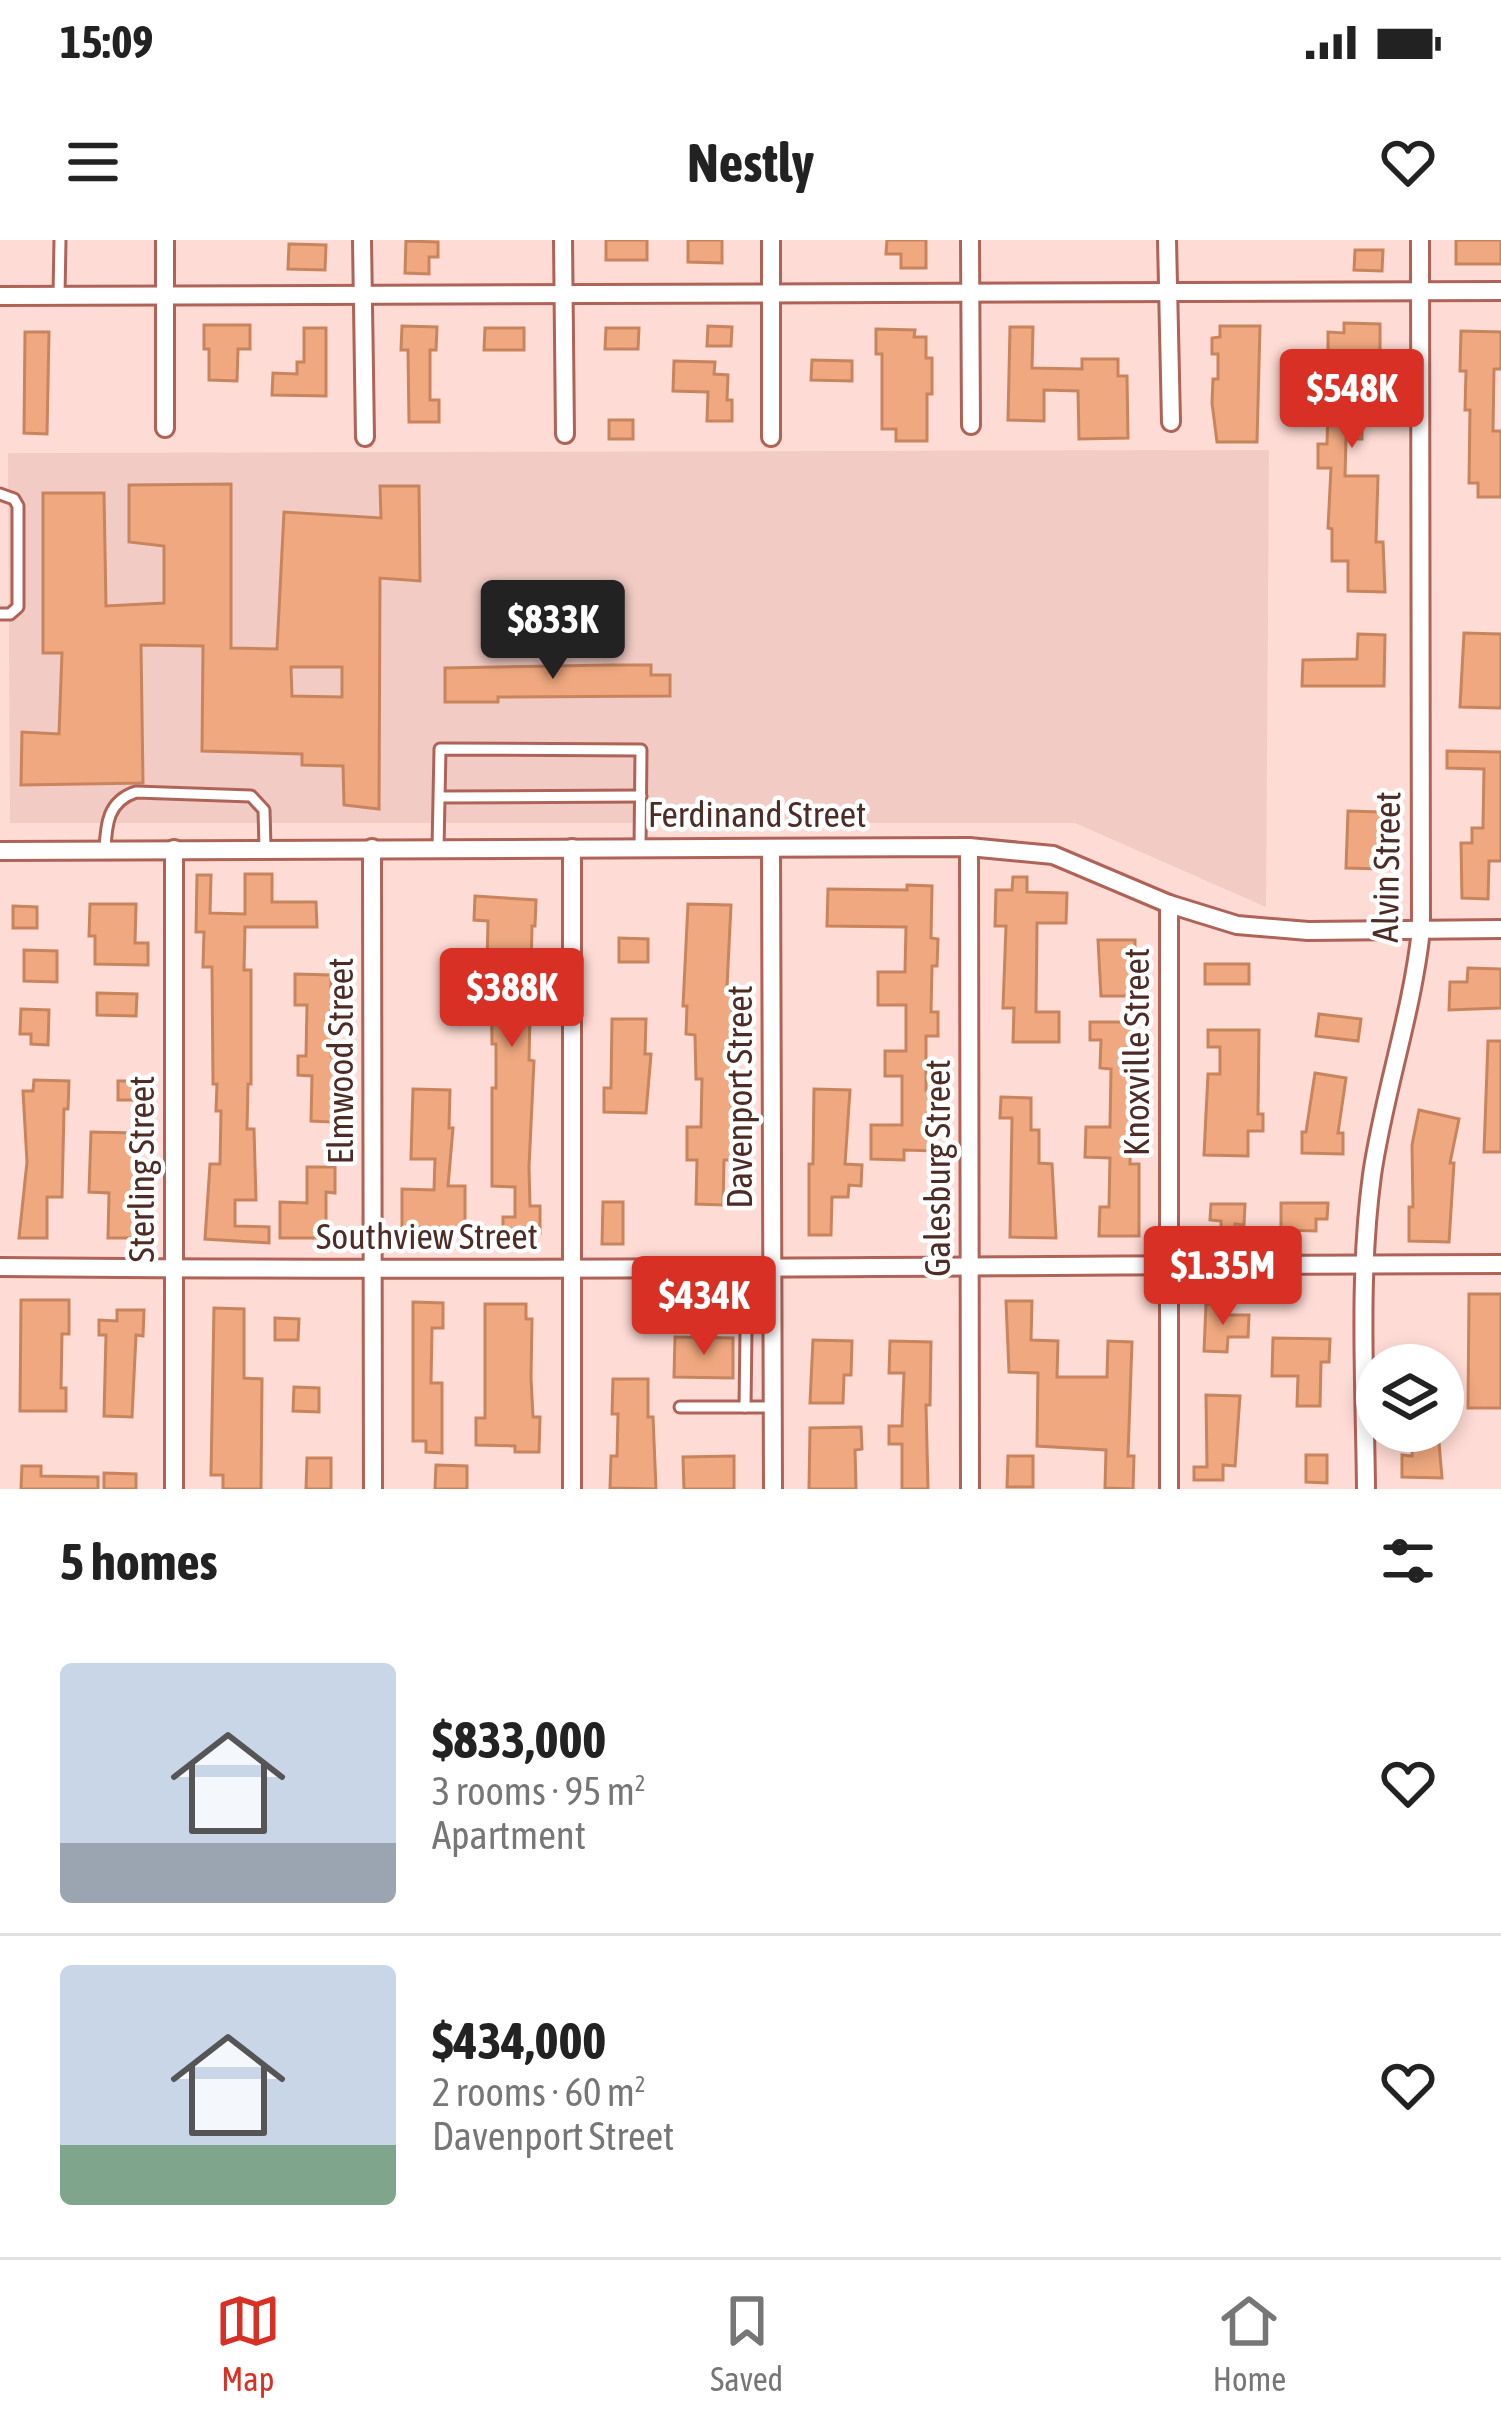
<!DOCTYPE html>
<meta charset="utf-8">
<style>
:root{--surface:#fff;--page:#f6f6f6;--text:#222;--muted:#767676;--line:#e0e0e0;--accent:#d93025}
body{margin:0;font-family:"Asap Condensed",sans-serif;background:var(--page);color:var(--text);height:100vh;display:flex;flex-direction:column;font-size:45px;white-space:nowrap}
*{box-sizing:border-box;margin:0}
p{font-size:39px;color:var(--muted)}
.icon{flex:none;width:66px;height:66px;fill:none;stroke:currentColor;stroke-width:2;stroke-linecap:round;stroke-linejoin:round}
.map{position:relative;height:1249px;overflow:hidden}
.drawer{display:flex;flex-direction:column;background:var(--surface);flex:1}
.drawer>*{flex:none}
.tools{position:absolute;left:1356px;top:1104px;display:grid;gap:24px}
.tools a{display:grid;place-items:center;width:108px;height:108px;border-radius:50%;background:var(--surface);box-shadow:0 6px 18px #0003;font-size:60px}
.price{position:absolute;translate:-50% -102px;padding:0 27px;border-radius:12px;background:var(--accent);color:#fff;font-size:39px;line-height:78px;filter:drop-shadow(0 3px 6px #0008)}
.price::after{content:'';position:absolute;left:50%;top:72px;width:36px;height:27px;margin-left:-18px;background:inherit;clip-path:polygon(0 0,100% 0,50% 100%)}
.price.on{background:#222;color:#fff}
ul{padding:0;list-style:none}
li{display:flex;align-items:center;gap:36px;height:300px;padding:0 60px}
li+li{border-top:3px solid var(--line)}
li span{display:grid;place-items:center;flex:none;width:336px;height:240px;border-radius:12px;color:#555}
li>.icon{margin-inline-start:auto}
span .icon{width:144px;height:144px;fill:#fffc;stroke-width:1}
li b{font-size:51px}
h2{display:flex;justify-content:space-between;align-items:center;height:144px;padding:0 60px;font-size:51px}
.status{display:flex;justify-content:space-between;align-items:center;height:84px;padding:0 60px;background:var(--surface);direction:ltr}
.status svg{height:33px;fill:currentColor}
header{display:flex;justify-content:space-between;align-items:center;height:156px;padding:0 60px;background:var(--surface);font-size:54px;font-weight:700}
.tab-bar{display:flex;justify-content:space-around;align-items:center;height:168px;border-top:3px solid var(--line);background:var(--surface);font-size:33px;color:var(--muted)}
.tab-bar a{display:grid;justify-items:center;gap:6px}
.tab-bar .on{color:var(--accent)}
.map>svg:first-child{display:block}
.built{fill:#f1cbc4}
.building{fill:#efa87f;stroke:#c8845c;stroke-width:3;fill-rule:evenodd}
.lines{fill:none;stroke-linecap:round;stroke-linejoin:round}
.service-casing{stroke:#af6357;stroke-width:15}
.minor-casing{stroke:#af6357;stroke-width:22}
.service{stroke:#fff;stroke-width:9}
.minor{stroke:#fff;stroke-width:16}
.labels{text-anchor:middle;stroke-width:9;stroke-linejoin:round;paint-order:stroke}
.street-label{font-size:36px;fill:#4d2c26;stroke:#fff}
</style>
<div class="status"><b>15:09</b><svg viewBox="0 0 49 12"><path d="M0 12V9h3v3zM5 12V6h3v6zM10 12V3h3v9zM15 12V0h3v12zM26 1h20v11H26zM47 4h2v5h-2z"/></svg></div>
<header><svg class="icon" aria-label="menu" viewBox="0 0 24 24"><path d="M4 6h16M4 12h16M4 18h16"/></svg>Nestly<svg class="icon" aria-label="heart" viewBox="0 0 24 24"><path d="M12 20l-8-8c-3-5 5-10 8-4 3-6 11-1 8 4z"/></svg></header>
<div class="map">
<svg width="1501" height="1249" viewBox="0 0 1501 1249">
<rect width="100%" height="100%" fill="#fedbd4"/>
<polygon class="built" points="1269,210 1266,667 1075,583 10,583 8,213"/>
<g class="building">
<rect x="606" y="0" width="41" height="20"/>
<polygon points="688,0 722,0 722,23 688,22"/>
<polygon points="887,0 926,0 926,28 901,28 901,14 886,14"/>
<rect x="1456" y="0" width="45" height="24"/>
<polygon points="406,1 438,2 438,17 429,17 429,34 405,33"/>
<polygon points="289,4 326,5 325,30 288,29"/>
<polygon points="1355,10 1383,10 1382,31 1354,30"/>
<polygon points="1344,83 1380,84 1380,160 1369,160 1369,167 1362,167 1362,199 1346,199 1345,236 1378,236 1376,302 1383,302 1385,352 1348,351 1348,321 1332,321 1332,289 1328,288 1331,228 1318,228 1318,204 1327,204 1328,168 1326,157 1316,157 1316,142 1319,142 1319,111 1328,111 1328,92 1344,93"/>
<polygon points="204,85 250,85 250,109 238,109 237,141 209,140 209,109 204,109"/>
<polygon points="402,86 437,87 436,110 430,110 430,160 439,160 439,182 409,182 408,110 401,110"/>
<polygon points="708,86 732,87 731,106 707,106"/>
<polygon points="1220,86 1260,86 1257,202 1217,202 1212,163 1213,139 1218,139 1218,114 1212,114 1212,98 1220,97"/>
<polygon points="1010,87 1033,87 1032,128 1082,129 1082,119 1118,119 1118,136 1127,136 1128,198 1079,199 1078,151 1044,150 1044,181 1008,180"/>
<polygon points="304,88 326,88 326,156 272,155 273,133 297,134 297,122 304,122"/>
<polygon points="485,88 524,88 524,110 484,110"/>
<polygon points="606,88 639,88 638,109 605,109"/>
<polygon points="876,89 915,90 914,97 926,97 926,118 932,118 932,154 927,154 927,201 896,201 896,189 882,189 882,114 876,114"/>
<polygon points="1461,91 1501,92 1501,129 1494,129 1493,191 1501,191 1501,257 1478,257 1478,243 1469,243 1470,170 1465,170 1466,131 1460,131"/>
<polygon points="25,92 49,92 47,194 24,193"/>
<polygon points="812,120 852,121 852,141 811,140"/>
<polygon points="674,121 715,122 714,134 728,135 727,160 732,160 732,181 707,181 708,152 673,151"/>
<rect x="609" y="180" width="24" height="19"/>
<path d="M231,244V408L277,409L284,272L381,278L380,246H419L420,341L380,338L379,569L344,565L343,526L302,525V514L202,511L203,406L141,405L143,543L21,545L22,492L59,494L62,413H43V253H104L106,366L164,363V306L129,302V245ZM291,427H342V457L292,456Z"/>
<polygon points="1464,393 1501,394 1501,468 1460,467"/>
<polygon points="1358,394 1385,395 1384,446 1302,446 1303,420 1357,419"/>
<polygon points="612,425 651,425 651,435 670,435 670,456 498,457 498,462 445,462 445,428"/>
<polygon points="1447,511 1501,512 1501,621 1489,621 1488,659 1462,658 1461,603 1472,603 1472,588 1483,588 1484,529 1447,528"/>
<polygon points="1348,571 1380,572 1383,629 1346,628"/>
<polygon points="245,634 272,634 272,662 316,662 317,687 245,687 244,730 251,730 251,844 248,844 247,889 254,889 256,960 235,960 235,986 269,987 269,1003 205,999 210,924 220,924 221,871 216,871 217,844 213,844 212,727 203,727 204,692 196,692 197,635 211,635 210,673 245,674"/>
<polygon points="1013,637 1027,637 1027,652 1067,653 1066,683 1037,683 1036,772 1059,772 1059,802 1013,802 1014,768 1003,768 1006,686 995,686 996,650 1012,650"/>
<polygon points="907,645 932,646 931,698 938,699 937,726 932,726 931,772 938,772 938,796 926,796 926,850 929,850 929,894 935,894 935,911 904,910 904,920 871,919 871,885 902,885 902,836 885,836 885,811 906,811 906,765 878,765 878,732 905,732 906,687 827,686 828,649 907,650"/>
<polygon points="475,656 536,660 535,686 532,686 529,820 534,821 529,927 530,966 540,966 540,993 503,993 503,977 515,977 515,947 492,946 492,848 496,848 496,804 492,804 491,726 487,726 488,681 474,680"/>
<polygon points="90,664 136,664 135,703 148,703 148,725 95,724 95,696 89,696"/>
<polygon points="688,664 731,665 727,747 733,747 732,792 743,793 742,808 732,808 731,863 750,863 750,882 733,882 732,920 724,920 723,965 696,964 697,920 687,920 687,887 701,887 702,839 696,839 695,795 686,794 687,766 683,766"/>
<polygon points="13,666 37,667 37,688 13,688"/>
<polygon points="619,698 648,699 648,722 619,722"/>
<polygon points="1098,700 1135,700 1135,756 1101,756"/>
<polygon points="24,710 57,711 57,742 24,741"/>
<rect x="1205" y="724" width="44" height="20"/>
<polygon points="1468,728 1501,729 1501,768 1449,770 1450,742 1467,742"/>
<polygon points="295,734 331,735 331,750 341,750 341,765 331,765 331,816 337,816 332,882 311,881 312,836 298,835 298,816 306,816 307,765 295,765"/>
<polygon points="97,753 137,754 136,776 97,775"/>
<polygon points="21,769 49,770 48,805 31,804 31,794 20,794"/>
<polygon points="1319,774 1361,779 1358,801 1316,796"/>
<polygon points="612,779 646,779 645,814 651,814 646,873 604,872 604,848 611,848"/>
<polygon points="1090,782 1133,782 1133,809 1146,809 1146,829 1139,829 1138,881 1131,881 1130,924 1139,924 1139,996 1099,996 1100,967 1109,967 1110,918 1085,917 1086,887 1110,887 1111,829 1100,828 1101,800 1090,800"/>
<polygon points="1208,790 1259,790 1258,874 1263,874 1263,891 1248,891 1248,916 1204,915 1208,834 1220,834 1220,807 1208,807"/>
<polygon points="1488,801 1501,801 1501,912 1484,912"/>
<polygon points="1315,833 1346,838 1338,893 1343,893 1343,914 1302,913 1302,892 1306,892"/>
<polygon points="34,840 69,841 68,869 64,869 62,957 47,957 47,998 19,998 27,922 23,851 33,851"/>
<rect x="118" y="841" width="25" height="19"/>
<polygon points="413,849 450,850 449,888 453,888 448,946 465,946 465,989 402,987 402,949 434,950 435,919 411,919"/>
<polygon points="814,849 850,850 845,924 862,925 861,946 849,945 848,957 832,957 831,995 809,995 809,924 813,924"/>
<polygon points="1001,857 1031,858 1031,890 1039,890 1039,923 1052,924 1056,998 1010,997 1012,878 1000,878"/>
<polygon points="1419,870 1459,879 1450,923 1454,923 1449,1002 1409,1001 1409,967 1413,967 1412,905"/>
<polygon points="91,892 135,893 137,998 108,998 109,953 89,952"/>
<polygon points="307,927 335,927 335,953 326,952 326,998 280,998 280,962 307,963"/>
<polygon points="603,962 623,962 623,1004 602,1004"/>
<polygon points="1281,963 1328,963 1327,979 1316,979 1316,991 1281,990"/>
<polygon points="1211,964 1245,964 1244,985 1235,984 1234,999 1221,998 1221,981 1210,980"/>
<polygon points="1469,1054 1501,1054 1501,1168 1468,1168"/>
<polygon points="21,1060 69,1060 69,1094 62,1094 61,1148 66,1148 66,1171 20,1171"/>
<polygon points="1006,1061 1032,1061 1031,1100 1058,1101 1057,1137 1107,1137 1108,1101 1132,1102 1128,1216 1134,1216 1133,1249 1105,1248 1106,1210 1037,1206 1038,1133 1009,1132"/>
<polygon points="413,1062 443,1063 443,1088 432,1088 431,1143 442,1143 442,1213 426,1212 426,1201 413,1201"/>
<polygon points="485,1064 526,1064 526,1079 532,1079 531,1138 533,1177 540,1177 539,1212 515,1212 515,1206 476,1205 476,1178 485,1178"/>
<polygon points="1206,1064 1225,1064 1225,1075 1249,1075 1248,1097 1228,1097 1227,1112 1204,1111"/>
<polygon points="214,1068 244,1069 244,1138 262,1139 261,1249 223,1249 223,1235 211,1235"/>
<polygon points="117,1070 144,1070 143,1096 136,1095 132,1177 104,1176 106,1095 99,1095 99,1080 117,1081"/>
<polygon points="275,1078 299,1079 298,1100 275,1100"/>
<polygon points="675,1097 733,1098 733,1138 674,1137"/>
<polygon points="1273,1098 1330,1099 1329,1122 1321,1122 1320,1166 1297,1166 1298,1136 1272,1136"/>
<polygon points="813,1100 852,1101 851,1135 844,1135 843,1163 810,1163"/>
<polygon points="890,1101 931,1102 930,1165 926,1165 928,1249 902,1249 902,1204 889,1204 889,1186 902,1186 904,1133 889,1133"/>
<polygon points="613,1139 648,1139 648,1177 653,1177 656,1249 610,1248 611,1216 617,1216 618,1174 612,1174"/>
<polygon points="294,1147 319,1148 319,1172 293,1171"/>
<polygon points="1206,1155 1240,1156 1235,1226 1223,1225 1223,1240 1194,1240 1194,1227 1207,1227"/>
<polygon points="861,1187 862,1209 855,1210 856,1249 809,1249 810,1188"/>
<polygon points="1413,1191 1438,1191 1442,1238 1402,1237 1402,1215 1412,1216"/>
<polygon points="1306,1215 1327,1215 1327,1243 1306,1242"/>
<polygon points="734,1216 734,1249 684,1249 683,1217"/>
<polygon points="1008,1216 1033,1216 1033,1247 1007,1247"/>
<polygon points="307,1218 331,1218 331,1249 306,1249"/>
<polygon points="436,1225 467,1226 467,1249 435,1249"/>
<polygon points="22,1226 41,1226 41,1236 98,1237 98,1249 21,1249"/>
<polygon points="104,1233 136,1234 136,1249 104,1249"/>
</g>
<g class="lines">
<g class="service-casing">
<g id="service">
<polyline points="59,55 60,0"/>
<polyline points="0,254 14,259 18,266 18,367 10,374 0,374"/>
<polyline points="440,557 641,556"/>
<polyline points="438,609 440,509 641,510 640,608"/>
<path d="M105,610C106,584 108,561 136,552L251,556L264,570L265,608"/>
<polyline points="682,1028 683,1076 736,1074 746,1091 745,1167"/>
<polyline points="680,1167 773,1167"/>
</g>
</g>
<g class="minor-casing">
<g id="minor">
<polyline points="362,0 365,197"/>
<polyline points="563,0 565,194"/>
<polyline points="970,0 971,185"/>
<polyline points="1167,0 1171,182"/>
<polyline points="0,56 1501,51"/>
<polyline points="165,188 165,0"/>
<polyline points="771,197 771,0"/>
<polyline points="969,607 970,1249"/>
<polyline points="372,608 373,1249"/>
<polyline points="771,608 773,1249"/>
<polyline points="174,609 174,1249"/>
<polyline points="0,611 969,607 1053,615 1169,664 1237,685 1308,691 1501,689"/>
<path d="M0,1027C500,1032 1001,1025 1501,1024"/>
<polyline points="572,1249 572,608"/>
<polyline points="1169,1249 1169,664"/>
<path d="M1366,1249C1365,1145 1358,1039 1372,935C1384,852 1412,774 1421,690L1420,0"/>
</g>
</g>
<use href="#service" class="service"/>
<use href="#minor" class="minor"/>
</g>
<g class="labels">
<g class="street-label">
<text x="757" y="587">Ferdinand Street</text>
<text transform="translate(1386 627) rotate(-89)" y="13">Alvin Street</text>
<text transform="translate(1136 812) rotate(-90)" y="13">Knoxville Street</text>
<text transform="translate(340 821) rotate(-90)" y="13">Elmwood Street</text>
<text transform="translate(739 857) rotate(-90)" y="13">Davenport Street</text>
<text transform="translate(937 928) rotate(-90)" y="13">Galesburg Street</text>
<text transform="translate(141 929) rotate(-90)" y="13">Sterling Street</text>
<text x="427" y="1009">Southview Street</text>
</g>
</g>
</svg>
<div class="tools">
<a><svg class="icon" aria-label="layers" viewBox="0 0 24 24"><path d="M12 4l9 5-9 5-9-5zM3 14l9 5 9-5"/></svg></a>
</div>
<b class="price" style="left:1352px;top:211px">$548K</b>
<b class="price on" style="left:553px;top:442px">$833K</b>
<b class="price" style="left:512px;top:810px">$388K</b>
<b class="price" style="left:1223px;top:1088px">$1.35M</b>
<b class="price" style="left:704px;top:1118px">$434K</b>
</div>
<section class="drawer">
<h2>5 homes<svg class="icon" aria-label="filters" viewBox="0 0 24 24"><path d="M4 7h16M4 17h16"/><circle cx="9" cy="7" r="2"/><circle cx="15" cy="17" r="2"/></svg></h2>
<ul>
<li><span style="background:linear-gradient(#c9d6e8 75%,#9aa5b1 0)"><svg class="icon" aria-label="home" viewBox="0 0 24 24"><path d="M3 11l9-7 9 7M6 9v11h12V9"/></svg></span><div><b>$833,000</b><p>3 rooms · 95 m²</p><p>Apartment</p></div><svg class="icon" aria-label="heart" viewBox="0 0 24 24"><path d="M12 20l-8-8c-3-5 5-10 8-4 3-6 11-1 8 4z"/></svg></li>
<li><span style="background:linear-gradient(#c9d6e8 75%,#7fa58c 0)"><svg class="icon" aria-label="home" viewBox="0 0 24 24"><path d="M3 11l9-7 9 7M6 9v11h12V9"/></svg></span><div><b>$434,000</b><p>2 rooms · 60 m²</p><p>Davenport Street</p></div><svg class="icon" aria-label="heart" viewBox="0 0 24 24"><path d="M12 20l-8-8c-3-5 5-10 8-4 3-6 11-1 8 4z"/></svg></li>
</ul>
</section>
<nav class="tab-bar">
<a class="on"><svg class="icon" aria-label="map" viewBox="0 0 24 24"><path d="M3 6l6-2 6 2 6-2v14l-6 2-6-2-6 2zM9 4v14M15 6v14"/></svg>Map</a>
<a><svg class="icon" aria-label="saved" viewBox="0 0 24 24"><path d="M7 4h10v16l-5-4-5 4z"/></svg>Saved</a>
<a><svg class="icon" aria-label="home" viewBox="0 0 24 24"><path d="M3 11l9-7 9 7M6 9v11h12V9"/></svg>Home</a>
</nav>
